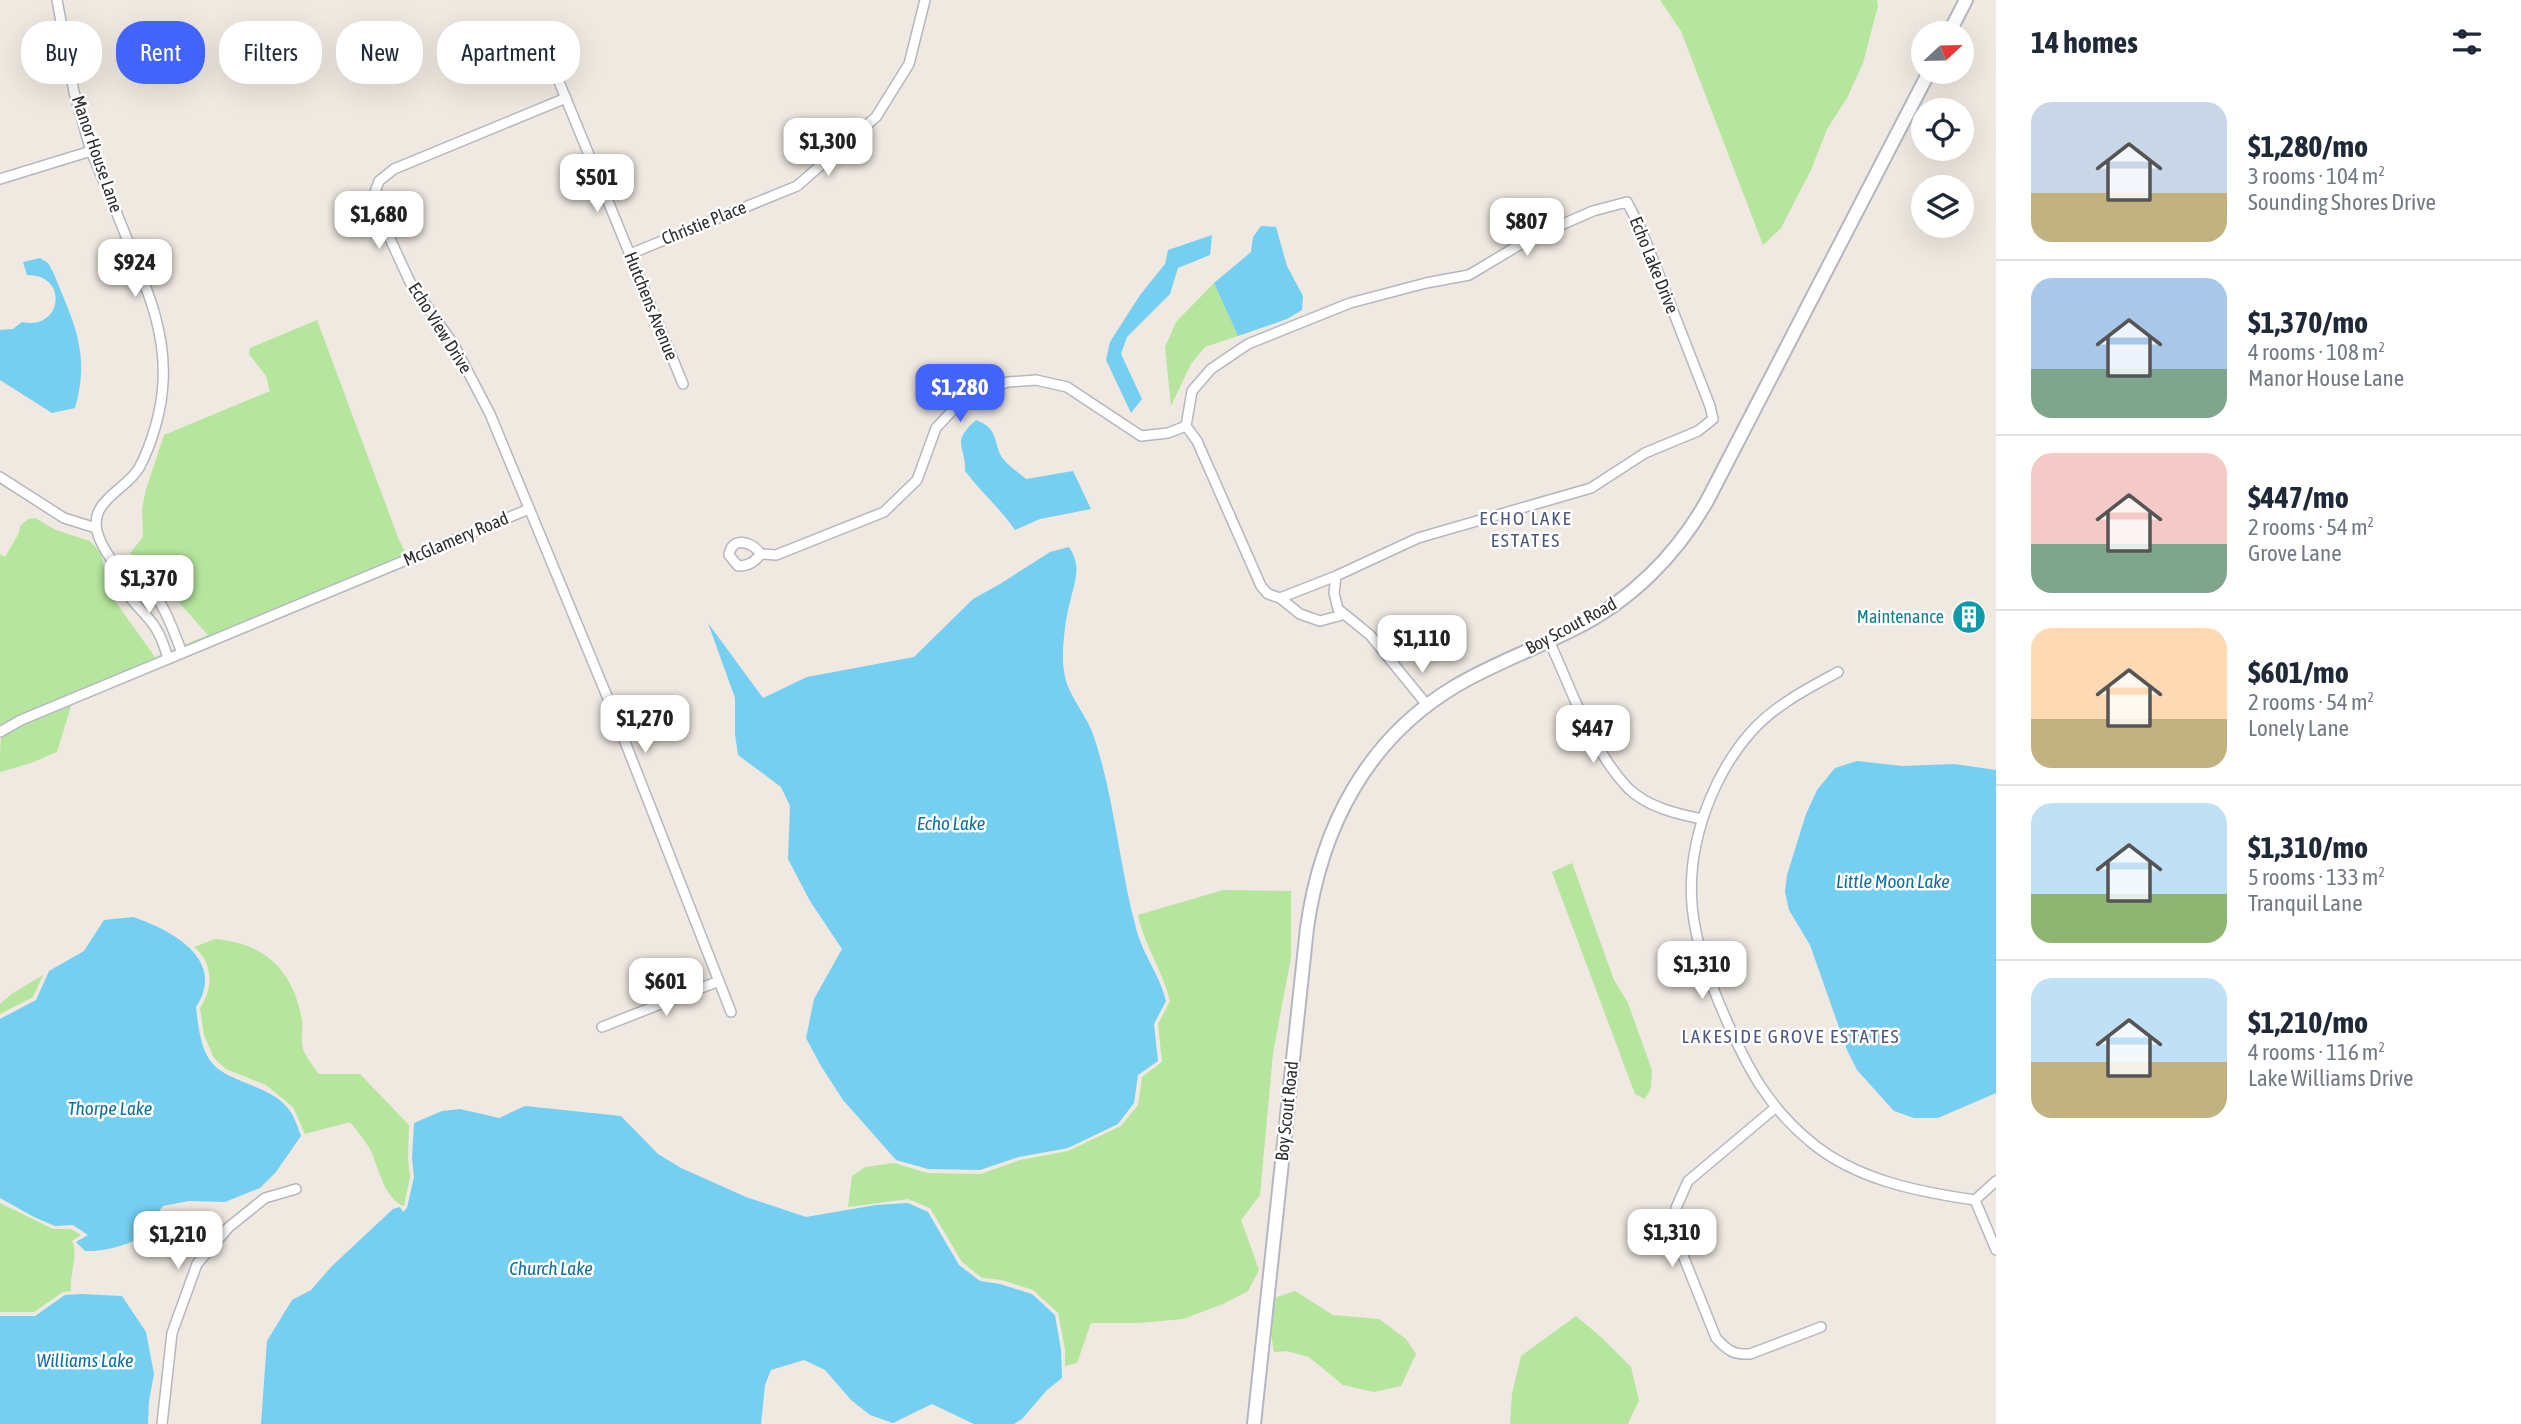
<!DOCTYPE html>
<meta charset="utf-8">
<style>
:root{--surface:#fff;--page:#f6f6f7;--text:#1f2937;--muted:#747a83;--line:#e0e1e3;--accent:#4264fb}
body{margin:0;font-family:"Asap Condensed",sans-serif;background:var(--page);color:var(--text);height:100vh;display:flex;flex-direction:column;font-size:26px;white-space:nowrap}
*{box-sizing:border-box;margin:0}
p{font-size:23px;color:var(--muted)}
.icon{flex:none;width:38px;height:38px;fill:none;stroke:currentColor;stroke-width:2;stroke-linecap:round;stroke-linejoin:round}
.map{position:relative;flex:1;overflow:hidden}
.panel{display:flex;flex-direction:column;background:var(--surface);width:525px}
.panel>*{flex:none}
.hud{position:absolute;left:21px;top:21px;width:665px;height:63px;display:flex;gap:14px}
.needle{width:46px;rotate:68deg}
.fabs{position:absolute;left:1911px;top:21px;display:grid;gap:14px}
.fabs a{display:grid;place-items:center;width:63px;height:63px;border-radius:50%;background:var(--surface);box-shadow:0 7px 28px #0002;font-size:35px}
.price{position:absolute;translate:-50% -60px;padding:0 16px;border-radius:14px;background:#fff;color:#222;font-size:23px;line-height:46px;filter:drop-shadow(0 2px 4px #0008)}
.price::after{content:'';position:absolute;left:50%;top:42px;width:21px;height:16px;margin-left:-10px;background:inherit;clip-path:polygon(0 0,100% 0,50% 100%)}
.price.on{background:var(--accent);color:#fff}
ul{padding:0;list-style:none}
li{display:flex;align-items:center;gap:21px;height:175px;padding:0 35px}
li+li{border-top:2px solid var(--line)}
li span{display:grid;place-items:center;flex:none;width:196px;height:140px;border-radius:21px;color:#555}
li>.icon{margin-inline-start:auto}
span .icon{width:84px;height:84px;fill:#fffc;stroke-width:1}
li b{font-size:30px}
h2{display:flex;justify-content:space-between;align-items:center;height:84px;padding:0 35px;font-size:30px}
.tag{padding:0 24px;border-radius:28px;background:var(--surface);box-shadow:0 7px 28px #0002;font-size:24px;line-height:63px}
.tag.on{background:var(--accent);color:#fff}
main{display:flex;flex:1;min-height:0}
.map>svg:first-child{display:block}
.green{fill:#b6e59e}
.water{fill:#75cff0}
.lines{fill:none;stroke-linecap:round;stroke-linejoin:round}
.street-casing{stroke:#b4b7c1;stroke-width:12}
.secondary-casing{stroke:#b4b7c1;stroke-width:16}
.street{stroke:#fff;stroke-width:9}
.secondary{stroke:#fff;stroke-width:12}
.labels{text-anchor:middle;stroke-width:5;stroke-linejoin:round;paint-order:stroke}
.street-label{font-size:18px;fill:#2e2e2e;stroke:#fff}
.culture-label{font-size:18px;fill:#0d838f;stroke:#fff;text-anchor:end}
.neighbourhood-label{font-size:19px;letter-spacing:2px;fill:#4d5680;stroke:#fff}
.water-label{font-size:19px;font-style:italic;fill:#0d6fa3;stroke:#fff}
</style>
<main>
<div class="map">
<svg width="1996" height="1424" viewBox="0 0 1996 1424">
<rect width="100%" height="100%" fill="#efe9e1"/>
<g class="green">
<polygon points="1660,0 1877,0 1878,6 1863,63 1847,98 1827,129 1811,170 1781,228 1763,245 1681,31"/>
<polygon points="1214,283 1238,336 1205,347 1191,364 1171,406 1165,347 1176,322"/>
<polygon points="317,320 399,540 407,555 20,716 0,727 0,554 5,557 19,533 20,526 28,519 35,518 56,530 90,541 101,554 110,594 155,657 208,635 153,573 130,553 143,537 142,509 146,489 164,435 270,391 266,376 249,354 250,348"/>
<path d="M72,703L57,752L31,763L0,772C0,762 0,746 1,738C6,727 59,709 72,703Z"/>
<polygon points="1572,863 1614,980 1628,1003 1652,1070 1651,1088 1645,1099 1635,1094 1552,872"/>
<path d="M1223,890L1291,891V957L1273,1053L1260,1195L1241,1220L1259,1270L1248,1291L1223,1304L1183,1319L1138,1323H1091L1077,1363L1065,1366V1349L1058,1313L1033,1290L1002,1280L982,1278L962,1262L930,1208L908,1199L848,1207L852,1176L865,1167L894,1163L927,1173L981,1174L1020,1160L1068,1151L1121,1126L1138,1105L1142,1077L1162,1062L1158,1024L1170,1001C1163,971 1144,945 1138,915Z"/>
<path d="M215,939C265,943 293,970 302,1020C303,1030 300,1042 304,1052C308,1060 314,1067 319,1074H360L409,1125L408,1159L410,1177L404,1206C384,1199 379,1168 370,1149C365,1140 357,1131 350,1122L305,1134L293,1107L266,1085L226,1069L214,1058L204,1035L200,1008C214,988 213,962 194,947Z"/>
<polygon points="43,975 33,997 0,1014 0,1004 13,993"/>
<path d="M0,1203L53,1229H71L81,1235L72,1241C79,1254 69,1276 71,1291L63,1292L34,1312H0Z"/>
<polygon points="1295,1291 1333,1315 1379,1319 1406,1339 1416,1354 1401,1386 1374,1392 1343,1385 1309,1357 1287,1351 1274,1352 1269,1321 1271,1299"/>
<polygon points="1576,1316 1601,1337 1631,1367 1639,1400 1628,1424 1510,1424 1512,1394 1521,1356"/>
</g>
<g class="water">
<polygon points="1261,226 1276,227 1287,266 1303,296 1302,310 1287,319 1238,336 1214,283 1251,252 1253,237"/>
<polygon points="1212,235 1210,255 1178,268 1170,294 1127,337 1121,354 1142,399 1131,413 1106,360 1110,342 1140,295 1165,264 1168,250"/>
<path d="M40,258L48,263L53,272C73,321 91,353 75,408L52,413L0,380V330L13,329L22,322C63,331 69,274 27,275L23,262Z"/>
<path d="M976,420C1001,429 992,445 1004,460C1010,467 1019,473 1026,479L1073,471L1091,509L1040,519L1015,530C1000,508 981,492 965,471C966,445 950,443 976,420Z"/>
<path d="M1069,547C1082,566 1075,581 1070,602C1065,620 1061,653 1064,671C1067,695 1085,712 1093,734C1115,798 1119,867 1137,932C1144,956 1160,976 1166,1001L1154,1024L1158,1061L1138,1075L1134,1103L1118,1124L1068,1148L1019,1157L980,1170L928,1169L896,1160L843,1100L821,1066L806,1038L814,999L842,949L810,901L788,859L790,806L781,787L738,755L735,734V698L708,623L763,698L807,677L914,657L973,599L1000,584L1050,552Z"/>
<polygon points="1857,761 1902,766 1954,764 1996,770 1996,1093 1938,1118 1914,1118 1894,1111 1857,1070 1847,1050 1810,945 1789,910 1785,892 1787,875 1806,814 1817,790 1835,768"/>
<path d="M133,917C172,930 227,960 196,1007C198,1025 200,1044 209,1059C225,1084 271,1083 290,1111C295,1118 298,1128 301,1136L276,1172L260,1188L225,1202L189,1201L163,1206L157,1214L160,1218L159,1229C138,1241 110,1252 85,1251L76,1242L88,1235L73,1225L55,1226L34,1217L0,1198V1019L36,1000L49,971L84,951L104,920Z"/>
<polygon points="525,1106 621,1116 658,1154 681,1168 746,1197 806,1217 876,1205 908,1203 928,1212 959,1265 980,1281 1000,1284 1032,1294 1055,1315 1061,1350 1062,1378 1047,1390 1022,1419 1014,1424 974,1424 932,1404 893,1423 870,1415 851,1400 825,1370 804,1360 771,1370 765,1385 761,1424 261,1424 267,1341 292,1300 311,1290 332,1266 393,1209 400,1207 403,1212 407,1208 414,1177 412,1158 414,1123 442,1111 460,1109 499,1118"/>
<polygon points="81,1294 122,1296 146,1332 154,1374 149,1401 148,1424 0,1424 0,1316 35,1316 65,1295"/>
</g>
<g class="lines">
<g class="street-casing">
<g id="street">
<path d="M57,0L74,92L91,151C104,182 117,213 129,244C147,289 166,332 163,382C162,409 152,444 139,468C126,490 90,500 97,531C100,543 112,565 123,570C132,573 140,575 146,582C163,602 173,629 182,653"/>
<polyline points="539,33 683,384"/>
<polyline points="566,98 394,169 379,181 372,200 410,282 454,345 490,414 609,701 731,1012"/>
<polyline points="0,179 91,151"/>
<polyline points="630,254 797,186 876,117 909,64 925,0"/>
<polyline points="0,477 64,518 96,528"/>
<path d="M761,554C754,562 749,566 738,566L729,555C732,535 752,542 761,554L776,555L884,512L917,480L936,428L966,396L1008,382L1036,380L1067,387L1141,436L1168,433L1186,426"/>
<path d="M121,569C120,596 141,606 155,627C161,636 165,648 168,659"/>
<polyline points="1336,576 1418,538 1591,488 1645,453 1698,431 1713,419 1710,406 1641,229 1627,202 1593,211 1531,238 1469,275 1426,283 1350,303 1248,344 1211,369 1192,391 1186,426 1197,441 1261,586 1268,594 1280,598 1336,576 1334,593 1338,609 1370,635 1427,705"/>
<polyline points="1280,598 1300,614 1320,621 1342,615"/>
<path d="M1549,641C1572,690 1590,748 1628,788C1647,807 1677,814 1702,819"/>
<path d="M1838,672C1807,689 1775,705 1751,732C1734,751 1720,775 1710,799C1677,880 1691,941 1726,1019C1748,1069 1768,1107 1812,1143C1857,1180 1919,1192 1975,1200L1996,1181"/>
<polyline points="0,732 21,720 529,509"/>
<polyline points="602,1027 719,981"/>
<path d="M1775,1108L1688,1181L1676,1208V1238L1716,1338C1727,1350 1733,1355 1750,1354L1821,1327"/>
<polyline points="1975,1200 1996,1250"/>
<polyline points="162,1424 172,1333 197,1264 229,1227 265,1198 296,1189"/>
</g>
</g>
<g class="secondary-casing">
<g id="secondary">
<polyline points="1949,33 1966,0"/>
<path d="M1254,1424L1307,928C1321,828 1366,740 1454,687C1492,664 1535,649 1574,629C1630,601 1676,556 1707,501L1929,72"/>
</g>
</g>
<use href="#street" class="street"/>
<use href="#secondary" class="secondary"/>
</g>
<defs>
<g id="building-disc" transform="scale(1.75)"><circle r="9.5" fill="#0f9aa8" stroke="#fff"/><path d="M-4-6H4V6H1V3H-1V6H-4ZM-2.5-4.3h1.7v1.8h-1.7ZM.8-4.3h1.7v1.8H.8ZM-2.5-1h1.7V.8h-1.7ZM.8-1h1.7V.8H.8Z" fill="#fff"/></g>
</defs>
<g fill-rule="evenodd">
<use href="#building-disc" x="1969" y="617"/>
</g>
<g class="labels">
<g class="street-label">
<text transform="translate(97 154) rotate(71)" y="6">Manor House Lane</text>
<text transform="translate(704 223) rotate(-22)" y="6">Christie Place</text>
<text transform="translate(1654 265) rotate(68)" y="6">Echo Lake Drive</text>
<text transform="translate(651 306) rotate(68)" y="6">Hutchens Avenue</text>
<text transform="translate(440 328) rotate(58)" y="6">Echo View Drive</text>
<text transform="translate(456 539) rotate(-23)" y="6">McGlamery Road</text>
<text transform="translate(1571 626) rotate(-28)" y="6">Boy Scout Road</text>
<text transform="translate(1287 1111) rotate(-84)" y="6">Boy Scout Road</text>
</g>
<g class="culture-label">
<text x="1944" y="623">Maintenance</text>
</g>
<g class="neighbourhood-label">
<text x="1526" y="525">ECHO LAKE<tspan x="1526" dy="22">ESTATES</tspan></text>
<text x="1791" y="1043">LAKESIDE GROVE ESTATES</text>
</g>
<g class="water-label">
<text x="951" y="830">Echo Lake</text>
<text x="1893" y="888">Little Moon Lake</text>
<text x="110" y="1115">Thorpe Lake</text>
<text x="551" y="1275">Church Lake</text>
<text x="85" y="1367">Williams Lake</text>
</g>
</g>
</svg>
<div class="fabs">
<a><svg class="needle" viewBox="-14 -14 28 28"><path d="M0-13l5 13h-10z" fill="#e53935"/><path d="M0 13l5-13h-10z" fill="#747a83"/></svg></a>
<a><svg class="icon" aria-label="locate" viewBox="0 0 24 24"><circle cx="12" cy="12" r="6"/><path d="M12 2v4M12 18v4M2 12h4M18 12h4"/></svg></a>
<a><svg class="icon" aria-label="layers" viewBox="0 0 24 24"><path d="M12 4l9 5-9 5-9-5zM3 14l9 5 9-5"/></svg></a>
</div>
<b class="price" style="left:828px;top:178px">$1,300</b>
<b class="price" style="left:597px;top:214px">$501</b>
<b class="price" style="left:379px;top:251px">$1,680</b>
<b class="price" style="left:1527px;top:258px">$807</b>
<b class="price" style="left:135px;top:299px">$924</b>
<b class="price on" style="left:960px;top:424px">$1,280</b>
<b class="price" style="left:149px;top:615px">$1,370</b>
<b class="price" style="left:1422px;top:675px">$1,110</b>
<b class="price" style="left:645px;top:755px">$1,270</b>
<b class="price" style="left:1593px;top:765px">$447</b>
<b class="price" style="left:1702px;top:1001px">$1,310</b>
<b class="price" style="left:666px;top:1018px">$601</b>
<b class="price" style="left:1672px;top:1269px">$1,310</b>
<b class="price" style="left:178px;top:1271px">$1,210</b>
<div class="hud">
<a class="tag">Buy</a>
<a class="tag on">Rent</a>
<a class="tag">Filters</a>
<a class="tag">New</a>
<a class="tag">Apartment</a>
</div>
</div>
<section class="panel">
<h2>14 homes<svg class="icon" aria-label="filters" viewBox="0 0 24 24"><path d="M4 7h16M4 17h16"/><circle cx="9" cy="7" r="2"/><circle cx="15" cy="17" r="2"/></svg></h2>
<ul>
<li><span style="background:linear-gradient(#c9d6e8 65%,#c2b280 0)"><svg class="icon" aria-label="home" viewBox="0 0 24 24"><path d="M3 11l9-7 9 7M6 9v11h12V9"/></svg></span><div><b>$1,280/mo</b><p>3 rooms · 104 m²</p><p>Sounding Shores Drive</p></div></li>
<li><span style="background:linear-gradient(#a9c7e8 65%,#7fa58c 0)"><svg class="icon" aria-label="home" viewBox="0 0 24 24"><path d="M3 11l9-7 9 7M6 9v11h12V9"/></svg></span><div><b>$1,370/mo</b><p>4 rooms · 108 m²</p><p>Manor House Lane</p></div></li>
<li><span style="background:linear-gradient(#f6c9c9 65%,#7fa58c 0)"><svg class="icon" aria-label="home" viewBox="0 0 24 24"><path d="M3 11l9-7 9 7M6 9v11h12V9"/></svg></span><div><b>$447/mo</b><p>2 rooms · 54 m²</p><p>Grove Lane</p></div></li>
<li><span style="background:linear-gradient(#ffd9b3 65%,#c2b280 0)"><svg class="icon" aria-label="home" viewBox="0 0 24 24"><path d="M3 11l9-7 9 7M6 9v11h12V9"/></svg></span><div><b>$601/mo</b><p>2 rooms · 54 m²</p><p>Lonely Lane</p></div></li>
<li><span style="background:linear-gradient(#bfe0f5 65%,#8fb573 0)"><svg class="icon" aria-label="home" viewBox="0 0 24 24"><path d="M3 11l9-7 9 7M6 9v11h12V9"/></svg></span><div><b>$1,310/mo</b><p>5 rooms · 133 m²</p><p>Tranquil Lane</p></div></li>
<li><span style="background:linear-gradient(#bfe0f5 60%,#c2b280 0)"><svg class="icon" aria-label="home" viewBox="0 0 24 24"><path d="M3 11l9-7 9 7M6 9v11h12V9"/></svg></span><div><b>$1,210/mo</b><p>4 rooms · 116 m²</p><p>Lake Williams Drive</p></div></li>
</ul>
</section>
</main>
